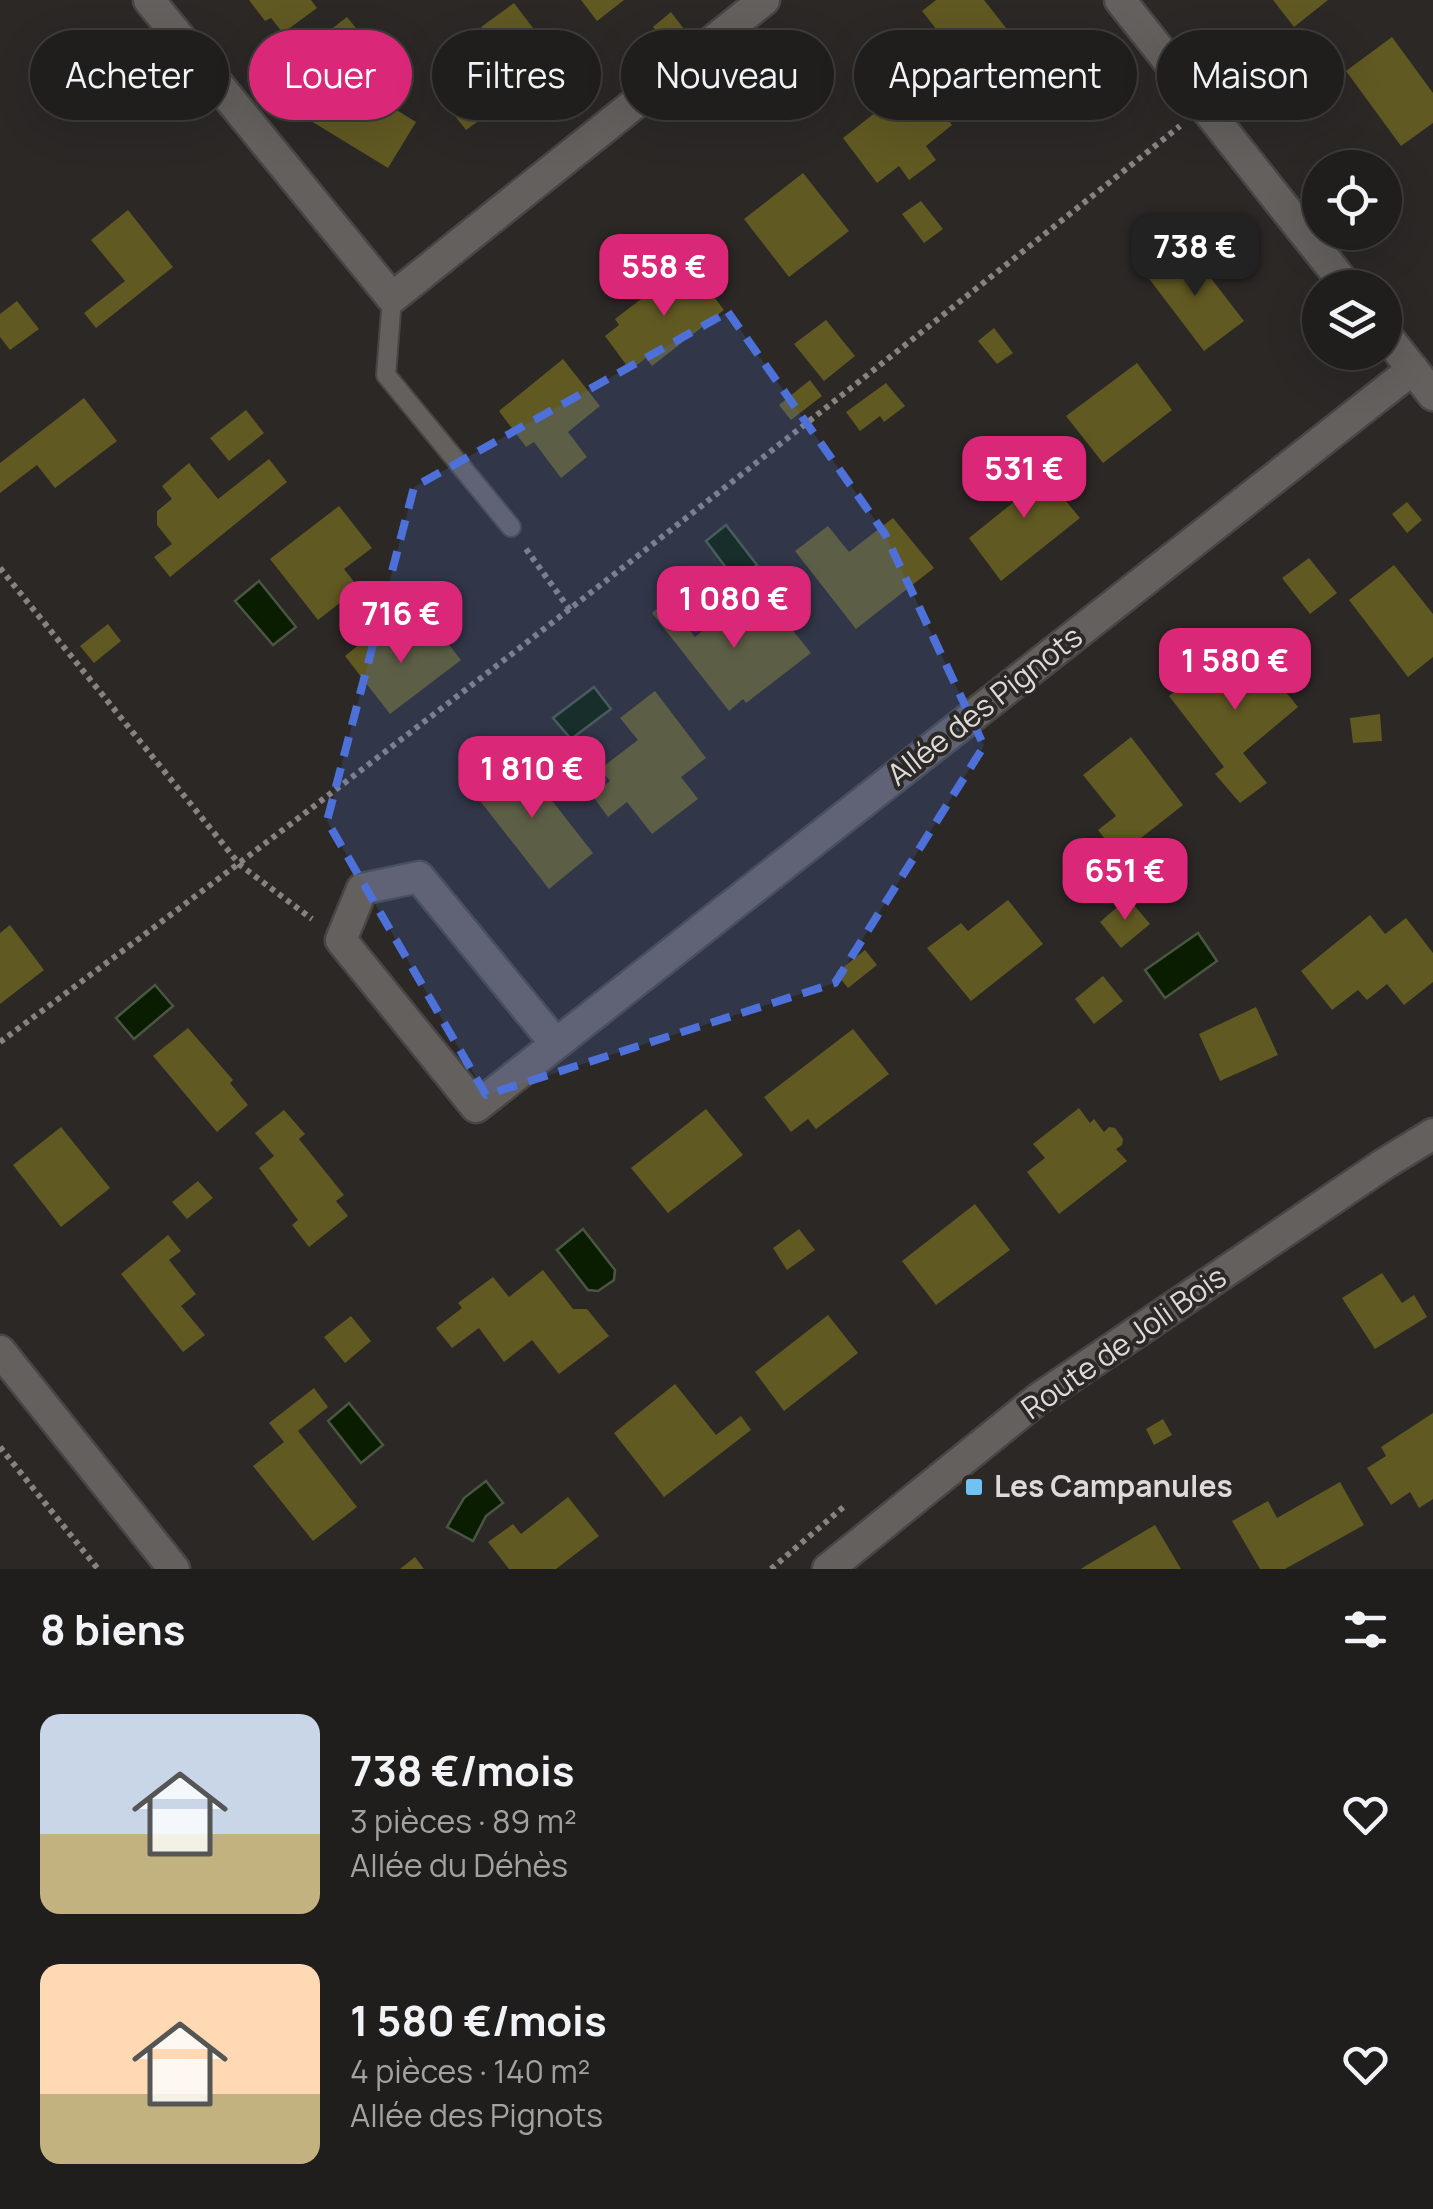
<!DOCTYPE html>
<html lang="fr">
<meta charset="utf-8">
<style>
:root{--surface:#201e1c;--page:#2d2b29;--text:#f1f3f6;--muted:#a2a2a3;--line:#3d3c3b;--accent:#db2777}
body{margin:0;font-family:Manrope,sans-serif;background:var(--page);color:var(--text);height:100vh;display:flex;flex-direction:column;font-size:38px;white-space:nowrap}
*{box-sizing:border-box;margin:0}
p{font-size:32px;color:var(--muted)}
.icon{flex:none;width:55px;height:55px;fill:none;stroke:currentColor;stroke-width:2;stroke-linecap:round;stroke-linejoin:round}
.map{position:relative;height:1569px;overflow:hidden}
.side{display:flex;flex-direction:column;background:var(--surface);flex:1}
.side>*{flex:none}
.banner{position:absolute;left:30px;top:30px;width:1375px;height:90px;display:flex;gap:20px}
.controls{position:absolute;left:1302px;top:150px;display:grid;gap:20px}
.controls a{display:grid;place-items:center;width:100px;height:100px;border-radius:50%;background:var(--surface);box-shadow:0 10px 40px #0002,0 0 0 2px var(--line);font-size:50px}
.price{position:absolute;translate:-50% -85px;padding:0 22px;border-radius:20px;background:var(--accent);color:#fff;font-size:32px;line-height:65px;filter:drop-shadow(0 2px 5px #0008)}
.price::after{content:'';position:absolute;left:50%;top:60px;width:30px;height:22px;margin-left:-15px;background:inherit;clip-path:polygon(0 0,100% 0,50% 100%)}
.price.selected{background:#222;color:#fff}
ul{padding:0;list-style:none}
li{display:flex;align-items:center;gap:30px;height:250px;padding:0 40px}
li span{display:grid;place-items:center;flex:none;width:280px;height:200px;border-radius:20px;color:#555}
li>.icon{margin-inline-start:auto}
span .icon{width:120px;height:120px;fill:#fffc;stroke-width:1}
li b{font-size:42px}
h2{display:flex;justify-content:space-between;align-items:center;height:120px;padding:0 40px;font-size:42px}
.chip{padding:0 35px;border-radius:45px;background:var(--surface);box-shadow:0 10px 40px #0002,0 0 0 2px var(--line);font-size:35px;line-height:90px}
.chip.selected{background:var(--accent);color:#fff}
.map>svg:first-child{display:block}
.water{fill:#0a1d00;stroke:#495641;stroke-width:2.5}
.building{fill:#615922}
.lines{fill:none;stroke-linecap:round;stroke-linejoin:round}
.service-casing{stroke:#484644;stroke-width:22}
.minor-casing{stroke:#484644;stroke-width:35}
.path{stroke:#868381;stroke-width:6;stroke-dasharray:5 5;stroke-linecap:butt}
.service{stroke:#64605d;stroke-width:18}
.minor{stroke:#64605d;stroke-width:30}
.marked{fill:#4d71d8;fill-opacity:0.2;stroke:#4d71d8;stroke-width:8;stroke-dasharray:20 12;stroke-linejoin:round}
.poi-dot{fill:#70c2f4;stroke:#2b2826;stroke-width:4}
.labels{text-anchor:middle;stroke-width:8;stroke-linejoin:round;paint-order:stroke}
.street-label{font-size:30px;fill:#dddbd9;stroke:#2b2826}
.poi-label{font-size:30px;font-weight:bold;fill:#dddbd9;stroke:#2b2826;text-anchor:start}
</style>
<div class="map">
<svg width="1433" height="1569" viewBox="0 0 1433 1569">
<rect width="100%" height="100%" fill="#2b2826"/>
<g class="water">
<polygon points="726,525 757,565 736,581 706,541"/>
<polygon points="259,581 296,627 273,645 235,601"/>
<polygon points="594,687 611,709 571,739 553,718"/>
<polygon points="1198,933 1217,961 1165,998 1145,970"/>
<polygon points="155,985 173,1006 134,1039 116,1018"/>
<polygon points="583,1229 615,1270 614,1280 598,1291 588,1290 557,1250"/>
<polygon points="349,1403 383,1445 361,1463 328,1421"/>
<polygon points="486,1481 503,1503 486,1516 473,1541 447,1527 464,1498"/>
</g>
<g class="building">
<polygon points="249,0 311,0 317,8 283,33 271,18 265,21"/>
<polygon points="581,0 624,0 597,21"/>
<polygon points="936,0 984,0 1035,65 992,100 922,11"/>
<polygon points="1273,0 1328,0 1294,27"/>
<polygon points="514,3 564,69 529,95 524,88 466,130 434,89 449,78 445,73 463,60 467,65 494,45 481,27"/>
<polygon points="671,12 687,33 668,47 653,27"/>
<polygon points="347,17 360,33 342,46 329,31"/>
<polygon points="1392,37 1433,93 1433,123 1401,146 1346,71"/>
<polygon points="320,63 416,122 388,168 293,110"/>
<polygon points="917,80 952,125 926,146 936,160 909,180 899,166 877,183 843,138"/>
<polygon points="803,173 849,231 789,277 744,219"/>
<polygon points="921,201 943,229 924,243 902,214"/>
<polygon points="128,210 173,267 96,328 84,313 125,281 91,240"/>
<polygon points="1186,246 1244,321 1204,351 1147,276"/>
<polygon points="688,263 724,310 652,366 646,358 630,370 605,336 619,325 615,319"/>
<polygon points="17,301 39,329 10,350 0,337 0,314"/>
<polygon points="826,320 855,356 824,381 794,344"/>
<polygon points="994,328 1013,353 997,364 978,341"/>
<polygon points="563,359 600,406 568,432 587,457 561,478 534,442 526,447 499,411"/>
<polygon points="1137,363 1172,410 1103,463 1066,416"/>
<polygon points="810,380 822,396 791,420 779,405"/>
<polygon points="886,383 905,406 884,422 880,416 860,431 846,412"/>
<polygon points="84,398 117,441 55,488 37,465 0,493 0,463"/>
<polygon points="246,410 264,433 229,461 210,438"/>
<polygon points="269,459 287,482 170,577 154,557 172,544 157,525 157,511 172,499 162,486 189,463 218,499"/>
<polygon points="1031,459 1080,518 1001,581 969,538 1015,501 1000,483"/>
<polygon points="1407,502 1422,520 1407,533 1392,514"/>
<polygon points="339,506 372,548 344,569 359,588 318,620 270,559"/>
<polygon points="893,518 934,568 856,629 795,551 828,526 849,552"/>
<polygon points="1309,558 1337,593 1310,614 1282,578"/>
<polygon points="1394,565 1433,614 1433,657 1408,677 1349,600"/>
<polygon points="680,590 697,611 683,622 695,637 717,619 734,639 774,607 811,653 746,703 743,699 729,711 652,613"/>
<polygon points="108,624 121,641 94,663 80,646"/>
<polygon points="382,626 402,652 435,627 461,660 390,714 345,656"/>
<polygon points="1243,639 1298,707 1243,753 1267,783 1240,803 1215,774 1224,767 1169,696"/>
<polygon points="655,691 706,758 681,777 698,799 652,834 627,802 608,817 592,795 610,781 600,769 638,740 620,718"/>
<polygon points="1380,714 1382,741 1353,743 1350,718"/>
<polygon points="1131,737 1183,805 1118,856 1098,830 1116,816 1083,775"/>
<polygon points="514,752 593,853 549,889 470,788"/>
<polygon points="1128,898 1150,924 1121,948 1100,922"/>
<polygon points="1008,900 1043,944 971,1001 927,948 961,923 968,931"/>
<polygon points="1370,915 1385,934 1406,918 1433,953 1433,982 1404,1005 1387,984 1367,1000 1358,990 1332,1010 1301,971"/>
<polygon points="10,925 44,970 0,1004 0,933"/>
<polygon points="865,950 877,965 848,988 836,973"/>
<polygon points="1103,976 1123,1001 1094,1024 1075,999"/>
<polygon points="1256,1007 1278,1055 1220,1081 1199,1034"/>
<polygon points="188,1028 233,1080 230,1083 248,1105 217,1132 153,1056"/>
<polygon points="853,1029 889,1074 816,1129 808,1119 791,1132 764,1097"/>
<polygon points="1079,1108 1090,1123 1094,1119 1104,1132 1109,1127 1115,1128 1123,1139 1122,1145 1116,1149 1127,1161 1059,1214 1027,1172 1045,1158 1033,1144"/>
<polygon points="706,1109 743,1155 668,1213 631,1168"/>
<polygon points="284,1110 305,1134 299,1139 344,1195 336,1201 348,1216 309,1247 292,1225 298,1220 259,1168 274,1156 255,1133"/>
<polygon points="61,1127 110,1188 61,1227 13,1165"/>
<polygon points="198,1181 213,1198 187,1219 172,1202"/>
<polygon points="975,1204 1010,1250 936,1305 902,1261"/>
<polygon points="799,1229 815,1250 787,1270 773,1248"/>
<polygon points="168,1235 181,1251 169,1260 196,1294 181,1306 205,1335 183,1352 121,1274"/>
<polygon points="543,1270 573,1309 587,1309 609,1336 559,1374 532,1340 504,1362 479,1328 452,1348 436,1328 462,1308 458,1303 493,1277 509,1297"/>
<polygon points="1382,1273 1402,1303 1414,1295 1427,1317 1375,1349 1342,1298"/>
<polygon points="828,1315 858,1353 784,1411 755,1372"/>
<polygon points="351,1316 371,1341 345,1363 324,1337"/>
<polygon points="675,1384 716,1435 741,1416 751,1430 664,1497 614,1433"/>
<polygon points="314,1388 328,1407 298,1431 357,1507 313,1541 253,1466 284,1442 269,1423"/>
<polygon points="1433,1413 1433,1499 1419,1508 1410,1492 1391,1505 1367,1468 1386,1456 1381,1447"/>
<polygon points="1163,1419 1172,1435 1154,1445 1146,1429"/>
<polygon points="1340,1482 1364,1525 1285,1569 1260,1569 1232,1521 1268,1501 1277,1518"/>
<polygon points="568,1497 599,1536 556,1569 509,1569 488,1542 513,1524 521,1534"/>
<polygon points="1155,1525 1181,1569 1081,1569 1087,1565"/>
<polygon points="415,1557 424,1569 400,1569"/>
</g>
<g class="lines">
<g class="service-casing">
<polyline id="service" points="392,298 386,375 511,527"/>
</g>
<g class="minor-casing">
<g id="minor">
<polyline points="149,0 392,298 764,0"/>
<polyline points="1120,0 1348,288"/>
<polyline points="1385,334 1433,395"/>
<polyline points="556,1044 419,877 362,889 341,940 476,1107 556,1044 1413,369"/>
<polyline points="0,1351 174,1569"/>
<polyline points="828,1569 1038,1399 1384,1164 1433,1134"/>
</g>
</g>
<g class="path">
<polyline points="526,549 570,610"/>
<polyline points="0,568 240,865 312,919"/>
<path d="M0,1042C401,746 791,437 1180,126"/>
<polyline points="0,1447 98,1569"/>
<polyline points="771,1569 847,1504"/>
</g>
<use href="#service" class="service"/>
<use href="#minor" class="minor"/>
</g>
<path class="marked" d="M728,312L885,534L984,746L835,983L486,1095L327,821L414,487Z"/>
<rect class="poi-dot" x="964" y="1477" width="20" height="20" rx="5"/>
<g class="labels">
<g class="street-label">
<text transform="translate(985 706) rotate(-38)" y="10">Allée des Pignots</text>
<text transform="translate(1124 1343) rotate(-35)" y="10">Route de Joli Bois</text>
</g>
<g class="poi-label">
<text x="994" y="1497">Les Campanules</text>
</g>
</g>
</svg>
<div class="controls">
<a><svg class="icon" aria-label="locate" viewBox="0 0 24 24"><circle cx="12" cy="12" r="6"/><path d="M12 2v4M12 18v4M2 12h4M18 12h4"/></svg></a>
<a><svg class="icon" aria-label="layers" viewBox="0 0 24 24"><path d="M12 4l9 5-9 5-9-5zM3 14l9 5 9-5"/></svg></a>
</div>
<b class="price selected" style="left:1195px;top:299px">738 €</b>
<b class="price" style="left:664px;top:319px">558 €</b>
<b class="price" style="left:1024px;top:521px">531 €</b>
<b class="price" style="left:734px;top:651px">1 080 €</b>
<b class="price" style="left:401px;top:666px">716 €</b>
<b class="price" style="left:1235px;top:713px">1 580 €</b>
<b class="price" style="left:532px;top:821px">1 810 €</b>
<b class="price" style="left:1125px;top:923px">651 €</b>
<div class="banner">
<a class="chip">Acheter</a>
<a class="chip selected">Louer</a>
<a class="chip">Filtres</a>
<a class="chip">Nouveau</a>
<a class="chip">Appartement</a>
<a class="chip">Maison</a>
</div>
</div>
<section class="side">
<h2>8 biens<svg class="icon" aria-label="filters" viewBox="0 0 24 24"><path d="M4 7h16M4 17h16"/><circle cx="9" cy="7" r="2"/><circle cx="15" cy="17" r="2"/></svg></h2>
<ul>
<li><span style="background:linear-gradient(#c9d6e8 60%,#c2b280 0)"><svg class="icon" aria-label="home" viewBox="0 0 24 24"><path d="M3 11l9-7 9 7M6 9v11h12V9"/></svg></span><div><b>738 €/mois</b><p>3 pièces · 89 m²</p><p>Allée du Déhès</p></div><svg class="icon" aria-label="heart" viewBox="0 0 24 24"><path d="M12 20l-8-8c-3-5 5-10 8-4 3-6 11-1 8 4z"/></svg></li>
<li><span style="background:linear-gradient(#ffd9b3 65%,#c2b280 0)"><svg class="icon" aria-label="home" viewBox="0 0 24 24"><path d="M3 11l9-7 9 7M6 9v11h12V9"/></svg></span><div><b>1 580 €/mois</b><p>4 pièces · 140 m²</p><p>Allée des Pignots</p></div><svg class="icon" aria-label="heart" viewBox="0 0 24 24"><path d="M12 20l-8-8c-3-5 5-10 8-4 3-6 11-1 8 4z"/></svg></li>
</ul>
</section>
